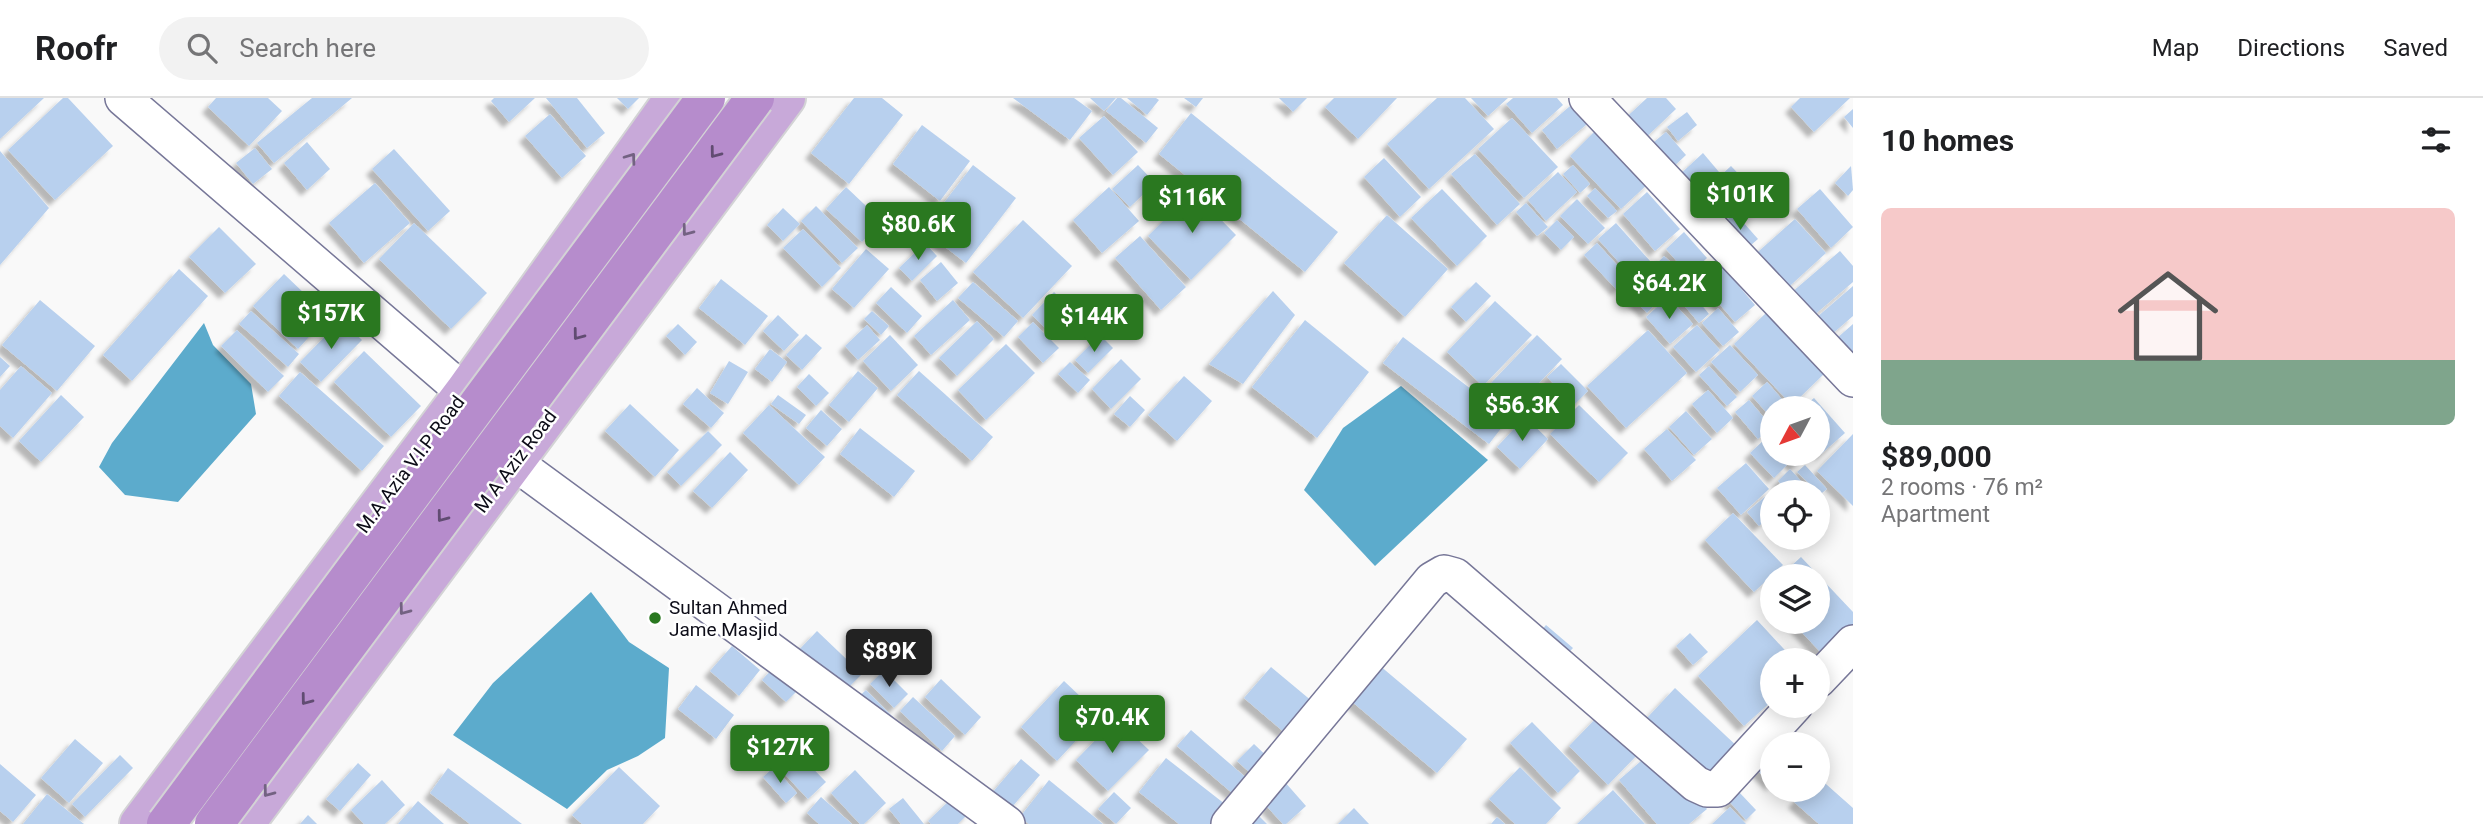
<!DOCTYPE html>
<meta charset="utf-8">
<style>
:root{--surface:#fff;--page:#f2f2f2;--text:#202124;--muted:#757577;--line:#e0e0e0;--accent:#2a7820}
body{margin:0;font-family:Roboto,sans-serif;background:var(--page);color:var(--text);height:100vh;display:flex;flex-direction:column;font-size:26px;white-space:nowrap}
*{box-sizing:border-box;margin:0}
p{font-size:23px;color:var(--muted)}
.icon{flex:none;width:38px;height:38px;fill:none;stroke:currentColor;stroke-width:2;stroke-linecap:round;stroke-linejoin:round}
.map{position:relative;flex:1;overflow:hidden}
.drawer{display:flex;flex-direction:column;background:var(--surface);width:630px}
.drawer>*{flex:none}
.needle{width:46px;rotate:229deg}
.tools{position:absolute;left:1760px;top:298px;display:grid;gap:14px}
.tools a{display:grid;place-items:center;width:70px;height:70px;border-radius:50%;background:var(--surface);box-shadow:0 4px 18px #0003;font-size:35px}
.price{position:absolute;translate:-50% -60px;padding:0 16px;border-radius:7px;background:var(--accent);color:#fff;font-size:23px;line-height:46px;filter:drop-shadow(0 2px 4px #0008)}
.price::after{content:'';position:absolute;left:50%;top:42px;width:21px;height:16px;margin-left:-10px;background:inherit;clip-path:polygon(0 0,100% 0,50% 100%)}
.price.current{background:#222;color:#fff}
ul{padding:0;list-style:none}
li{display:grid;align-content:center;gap:14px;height:371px;padding:0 28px}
li span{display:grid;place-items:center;height:217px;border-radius:10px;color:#555}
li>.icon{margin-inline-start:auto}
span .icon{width:126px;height:126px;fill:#fffc;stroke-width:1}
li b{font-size:30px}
h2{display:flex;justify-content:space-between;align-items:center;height:84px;padding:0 28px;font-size:30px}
header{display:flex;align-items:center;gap:42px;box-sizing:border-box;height:98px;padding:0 35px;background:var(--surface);border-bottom:2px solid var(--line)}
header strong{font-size:33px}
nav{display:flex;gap:38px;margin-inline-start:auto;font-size:24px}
.search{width:490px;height:63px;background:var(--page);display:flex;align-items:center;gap:18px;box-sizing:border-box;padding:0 24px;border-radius:38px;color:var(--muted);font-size:26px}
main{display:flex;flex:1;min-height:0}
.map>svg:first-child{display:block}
.water{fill:#5cabcc}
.building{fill:#b8d0ee;filter:url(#shadow)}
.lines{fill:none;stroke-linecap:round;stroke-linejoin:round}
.minor-casing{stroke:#777798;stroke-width:38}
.primary-casing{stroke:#d3d3d5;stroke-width:42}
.minor{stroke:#fff;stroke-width:35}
.primary{stroke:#c8a9d9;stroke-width:38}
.trunk-bridge-casing{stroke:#d3d3d5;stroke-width:42;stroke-linecap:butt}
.trunk-bridge{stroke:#b68ccc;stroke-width:38}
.oneway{stroke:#614c72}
.oneway2{stroke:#736282}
.poi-dot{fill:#2a7820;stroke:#fff;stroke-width:2.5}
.labels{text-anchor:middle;stroke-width:5;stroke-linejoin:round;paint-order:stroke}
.street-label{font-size:19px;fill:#0c0c17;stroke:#fff}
.poi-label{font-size:19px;fill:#0c0c17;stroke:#fff;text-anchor:start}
</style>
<header>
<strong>Roofr</strong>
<div class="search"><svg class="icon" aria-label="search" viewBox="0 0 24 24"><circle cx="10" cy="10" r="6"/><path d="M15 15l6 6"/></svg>Search here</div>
<nav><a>Map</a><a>Directions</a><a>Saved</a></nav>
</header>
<main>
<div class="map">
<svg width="1853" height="726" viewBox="0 0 1853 726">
<defs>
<filter id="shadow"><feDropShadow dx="-6" dy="6" stdDeviation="2" flood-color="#0004"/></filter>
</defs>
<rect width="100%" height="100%" fill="#f9f9f9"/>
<g class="water">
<polygon points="204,225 213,247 251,286 256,316 178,404 125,397 99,369 112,345"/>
<polygon points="1401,288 1488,362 1375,468 1304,392 1343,330"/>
<polygon points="591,494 629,544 669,570 665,640 638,658 607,672 567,711 453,637 493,585"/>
</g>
<g class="building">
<polygon points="0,0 44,0 0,41"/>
<polygon points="63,0 68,0 113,48 55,102 8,52"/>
<polygon points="216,0 268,0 282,13 249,48 208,9"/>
<polygon points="312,0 352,0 274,65 257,45"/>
<polygon points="494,0 535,0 509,24 491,3"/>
<polygon points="546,0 577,0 605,35 587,50"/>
<polygon points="617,0 639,0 628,11"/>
<polygon points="854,0 882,0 903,17 849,86 811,55"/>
<polygon points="1013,0 1074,0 1092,13 1070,42"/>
<polygon points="1090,0 1116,0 1104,13"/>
<polygon points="1117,0 1121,0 1158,30 1146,45 1106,13"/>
<polygon points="1127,0 1156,0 1159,2 1147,17"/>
<polygon points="1184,0 1203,0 1196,9"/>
<polygon points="1279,0 1307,0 1293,14"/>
<polygon points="1334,0 1397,0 1358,41 1325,9"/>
<polygon points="1437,0 1465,0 1494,31 1429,91 1387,46"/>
<polygon points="1471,0 1508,0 1488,18"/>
<polygon points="1513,0 1557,0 1563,7 1532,35 1506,6"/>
<polygon points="1647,0 1666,0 1676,11 1638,47 1618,27"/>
<polygon points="1800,0 1850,0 1814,34 1791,9"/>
<polygon points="1576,3 1592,22 1557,51 1542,32"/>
<polygon points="1853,11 1853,30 1844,19"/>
<polygon points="1687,14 1697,27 1678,43 1667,29"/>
<polygon points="1191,15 1338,134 1305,174 1159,56"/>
<polygon points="550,16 586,58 562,80 525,38"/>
<polygon points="1104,18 1138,54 1113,77 1079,40"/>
<polygon points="1512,20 1558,69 1524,100 1478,51"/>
<polygon points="922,27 970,63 940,103 893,66"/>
<polygon points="1598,30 1650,84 1621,111 1570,58"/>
<polygon points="1666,34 1686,57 1669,73 1648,49"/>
<polygon points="307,44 330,71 307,92 284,65"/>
<polygon points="255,50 272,71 253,86 236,65"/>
<polygon points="394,51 450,113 428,133 372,71"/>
<polygon points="0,53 49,110 0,167"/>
<polygon points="1703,55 1719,74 1692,98 1676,80"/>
<polygon points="1475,56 1520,106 1497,127 1451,76"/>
<polygon points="1384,60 1421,99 1400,119 1364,79"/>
<polygon points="973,67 1016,100 966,165 923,132"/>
<polygon points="1138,67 1155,85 1130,109 1112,91"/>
<polygon points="1573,67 1590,86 1580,95 1563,76"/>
<polygon points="1731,68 1751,89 1713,124 1694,102"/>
<polygon points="1851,68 1853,92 1848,98 1835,85"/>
<polygon points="1558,74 1577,94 1546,123 1528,102"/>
<polygon points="375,85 410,125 364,165 329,125"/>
<polygon points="846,89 882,123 862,144 826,111"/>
<polygon points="1109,89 1139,123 1102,155 1073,122"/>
<polygon points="1595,90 1617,113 1608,120 1587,98"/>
<polygon points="1442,91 1487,138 1457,168 1411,120"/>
<polygon points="1820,91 1853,129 1831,150 1797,111"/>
<polygon points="1193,93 1236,137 1191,182 1148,138"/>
<polygon points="1647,94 1680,131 1655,153 1623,116"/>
<polygon points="1577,101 1605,130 1588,146 1560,118"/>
<polygon points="1526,105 1548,129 1537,138 1516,114"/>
<polygon points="816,108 858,150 842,165 801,123"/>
<polygon points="783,110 800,126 783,143 767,127"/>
<polygon points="1735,115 1758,141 1744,153 1721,127"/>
<polygon points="1387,117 1448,171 1405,219 1344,165"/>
<polygon points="1795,121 1826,155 1781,196 1750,161"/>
<polygon points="1023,122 1072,168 1023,220 973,174"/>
<polygon points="1557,122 1574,139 1561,152 1544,135"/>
<polygon points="414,125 487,195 451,231 379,161"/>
<polygon points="1616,125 1651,164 1633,180 1598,141"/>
<polygon points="219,129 256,166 225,195 189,159"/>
<polygon points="803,131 841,170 822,189 783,150"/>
<polygon points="1684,134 1707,160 1689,177 1666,151"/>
<polygon points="1140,138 1186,189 1161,212 1115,160"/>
<polygon points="925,145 937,158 912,183 899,170"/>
<polygon points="1597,145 1629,180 1617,192 1584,157"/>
<polygon points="866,151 889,171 854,210 832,191"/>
<polygon points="1840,153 1853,168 1853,184 1812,219 1791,195"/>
<polygon points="1664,158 1684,176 1647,215 1628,196"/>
<polygon points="941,164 958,185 937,203 920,182"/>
<polygon points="1721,167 1755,207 1735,224 1701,185"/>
<polygon points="179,171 208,198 132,283 103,257"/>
<polygon points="284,176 328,218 298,251 253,208"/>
<polygon points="721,181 768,218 745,247 699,210"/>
<polygon points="1682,183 1709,216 1699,225 1671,192"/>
<polygon points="973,184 1018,223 1004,239 958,200"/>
<polygon points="1476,184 1491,198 1466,224 1451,209"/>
<polygon points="1853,188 1853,218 1831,237 1816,220"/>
<polygon points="891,189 922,218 907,235 876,205"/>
<polygon points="1273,193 1295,217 1243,286 1209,266"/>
<polygon points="1054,194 1069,209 1046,231 1032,217"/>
<polygon points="1668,199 1693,226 1670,246 1646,219"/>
<polygon points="40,202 95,248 57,293 2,247"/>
<polygon points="953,202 970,222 931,257 914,238"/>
<polygon points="1495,203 1532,237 1483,288 1447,254"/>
<polygon points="1718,210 1739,234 1723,248 1702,225"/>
<polygon points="251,213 299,256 288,269 239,226"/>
<polygon points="872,213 889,228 881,237 864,221"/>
<polygon points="1768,213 1826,274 1792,307 1734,246"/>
<polygon points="778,217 799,237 784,253 763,233"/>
<polygon points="341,222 362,242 321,284 300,264"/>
<polygon points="1305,222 1369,274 1317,340 1252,289"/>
<polygon points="977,223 994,241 957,278 939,260"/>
<polygon points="1033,224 1059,250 1043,265 1018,239"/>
<polygon points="678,226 697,244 685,257 666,238"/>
<polygon points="1853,226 1853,261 1836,241"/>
<polygon points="867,227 880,242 858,262 845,248"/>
<polygon points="1697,227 1720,252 1696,274 1673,249"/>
<polygon points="237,232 284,278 268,294 221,248"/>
<polygon points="1648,232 1687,275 1626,330 1587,288"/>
<polygon points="806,236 822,250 802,272 786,257"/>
<polygon points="890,237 918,267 891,293 863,263"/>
<polygon points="1100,237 1113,250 1088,275 1075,262"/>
<polygon points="1537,237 1562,261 1515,310 1490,286"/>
<polygon points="1403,239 1509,320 1489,346 1383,265"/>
<polygon points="1006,246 1035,275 986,322 958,292"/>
<polygon points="1730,247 1758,277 1740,294 1711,264"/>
<polygon points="770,251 787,264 772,284 755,271"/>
<polygon points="364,253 421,308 391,339 334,284"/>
<polygon points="0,259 10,268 0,279"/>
<polygon points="1121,261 1141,281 1111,311 1092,291"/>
<polygon points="729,263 748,274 728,306 710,295"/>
<polygon points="1070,264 1090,282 1078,295 1058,276"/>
<polygon points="1561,266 1588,293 1574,307 1547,279"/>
<polygon points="21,268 52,295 13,340 0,328 0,292"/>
<polygon points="1709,268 1737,299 1727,308 1699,277"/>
<polygon points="858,273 878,290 849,324 829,307"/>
<polygon points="919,273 993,339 972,363 897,297"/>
<polygon points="300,274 384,348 362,373 279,298"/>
<polygon points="809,276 829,295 816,308 797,289"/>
<polygon points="1184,278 1212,303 1177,343 1148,317"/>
<polygon points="1767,284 1788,308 1773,310 1773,322 1752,298"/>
<polygon points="1548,286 1570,311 1557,323 1535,298"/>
<polygon points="697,290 724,315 711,330 683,306"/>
<polygon points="1708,292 1733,320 1717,335 1692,306"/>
<polygon points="61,297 84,319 41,364 19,343"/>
<polygon points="778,297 806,317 799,326 771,306"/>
<polygon points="1130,298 1145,312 1130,329 1114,316"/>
<polygon points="1814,300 1845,335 1820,357 1818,310 1802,310"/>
<polygon points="1749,302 1772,329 1758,341 1735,314"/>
<polygon points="630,306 679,352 655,379 605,333"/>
<polygon points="769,307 825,359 799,387 743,335"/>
<polygon points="1579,307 1628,355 1599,384 1550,336"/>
<polygon points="821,312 842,331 827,348 806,330"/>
<polygon points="1686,313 1712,341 1694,357 1669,329"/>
<polygon points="1525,319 1548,341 1520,371 1497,349"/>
<polygon points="860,330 915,373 894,399 840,356"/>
<polygon points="1667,331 1696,362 1672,383 1644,351"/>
<polygon points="708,333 722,347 681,388 667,374"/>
<polygon points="1853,336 1853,408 1817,373"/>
<polygon points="1764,342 1773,355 1787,367 1774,380 1750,355"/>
<polygon points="730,354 748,372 712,410 693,393"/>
<polygon points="1783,355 1809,355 1795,368"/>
<polygon points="1746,365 1769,391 1741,417 1717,390"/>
<polygon points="1805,367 1827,391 1818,398 1818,394 1797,374"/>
<polygon points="1790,371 1811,394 1788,394 1778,383"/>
<polygon points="1773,392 1773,416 1759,428 1747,414"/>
<polygon points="1733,415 1783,467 1754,494 1705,442"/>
<polygon points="1801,459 1853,514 1853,537 1827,561 1791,523 1818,523 1818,478 1780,478"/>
<polygon points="1757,522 1794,562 1773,562 1773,602 1744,628 1698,578"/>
<polygon points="1546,527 1573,550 1560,564 1534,541"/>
<polygon points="817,533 862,576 840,598 796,555"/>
<polygon points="1690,535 1708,554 1693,567 1676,548"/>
<polygon points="732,548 760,572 739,598 710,573"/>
<polygon points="1379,567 1467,641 1437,675 1350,602"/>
<polygon points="775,568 799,591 786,604 762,582"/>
<polygon points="1271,569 1319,609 1292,641 1244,600"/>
<polygon points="884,572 908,596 894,610 870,586"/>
<polygon points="941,581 981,619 965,637 925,599"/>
<polygon points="1064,583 1100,617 1057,663 1021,629"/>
<polygon points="696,587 734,617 716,641 678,611"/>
<polygon points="1675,590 1740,651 1711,683 1646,621"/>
<polygon points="866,592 903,629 854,603"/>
<polygon points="913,599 955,638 942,653 900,613"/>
<polygon points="1604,612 1643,651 1608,687 1569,648"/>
<polygon points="1116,621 1149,652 1108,693 1076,662"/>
<polygon points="1532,624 1580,673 1558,695 1510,645"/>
<polygon points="1191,632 1251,684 1238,700 1177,648"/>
<polygon points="75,641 103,665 69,705 41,680"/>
<polygon points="1254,646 1274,665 1258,682 1237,663"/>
<polygon points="1773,646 1773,688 1750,665"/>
<polygon points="1655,651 1707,711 1689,726 1657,726 1619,682"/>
<polygon points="797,654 826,684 808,701 779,670"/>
<polygon points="120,657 133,670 85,719 72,706"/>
<polygon points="1166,660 1230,710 1218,726 1179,726 1139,694"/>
<polygon points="1021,661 1040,677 1005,717 986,702"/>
<polygon points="358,665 371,677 340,713 326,701"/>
<polygon points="0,666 36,697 13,724 0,713"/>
<polygon points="619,669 660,708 643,726 582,726 572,717"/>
<polygon points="774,669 797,695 786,705 763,679"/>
<polygon points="1520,669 1561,710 1546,726 1515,726 1489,701"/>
<polygon points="448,670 522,726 470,726 430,695"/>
<polygon points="855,672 886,705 864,726 860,726 831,695"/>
<polygon points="1818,679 1853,710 1853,726 1819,726 1794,704 1806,691 1818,691"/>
<polygon points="382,682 405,707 385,726 364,726 351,712"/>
<polygon points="1049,682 1103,726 1029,726 1020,719"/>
<polygon points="1284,683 1306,708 1286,726 1283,726 1262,703"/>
<polygon points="1613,692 1645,726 1577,726"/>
<polygon points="1114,694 1131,710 1116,726 1098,711"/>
<polygon points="1739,694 1756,712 1746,722 1729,703"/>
<polygon points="47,696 84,726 23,726"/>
<polygon points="954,698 970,714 958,726 931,726 928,723"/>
<polygon points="821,699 852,726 819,726 807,715"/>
<polygon points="903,700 924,726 901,726 889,711"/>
<polygon points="418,703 444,726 398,726"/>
<polygon points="1730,709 1746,726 1712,726"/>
<polygon points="1354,710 1369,726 1338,726"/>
<polygon points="1257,716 1267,726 1247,726"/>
<polygon points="308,717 317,726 300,726"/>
<polygon points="1497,719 1505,726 1491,726"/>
</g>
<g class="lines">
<g class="minor-casing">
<g id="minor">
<polyline points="123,0 464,294 514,364 1007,726"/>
<polyline points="1587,0 1853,281"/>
<polyline points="1818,582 1853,545"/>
<polyline points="1229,726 1432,482 1444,475 1455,478 1696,686 1707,691 1718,691 1795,607"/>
</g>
</g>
<g class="primary-casing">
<g id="primary">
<polyline points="139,726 464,294 674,0"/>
<polyline points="245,726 786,0"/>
</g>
</g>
<use href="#minor" class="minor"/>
<use href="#primary" class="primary"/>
<g class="trunk-bridge-casing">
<g id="trunk-bridge">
<polyline points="166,726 706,0"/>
<polyline points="214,726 755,0"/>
</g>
</g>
<use href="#trunk-bridge" class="trunk-bridge"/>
</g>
<defs><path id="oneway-chevron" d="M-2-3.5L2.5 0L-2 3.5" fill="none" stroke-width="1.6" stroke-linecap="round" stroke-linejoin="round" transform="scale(1.75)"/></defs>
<g class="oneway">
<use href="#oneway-chevron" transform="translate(715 55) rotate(127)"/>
<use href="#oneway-chevron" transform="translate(578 237) rotate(127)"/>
<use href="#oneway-chevron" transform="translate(442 419) rotate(127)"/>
<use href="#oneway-chevron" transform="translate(306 602) rotate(127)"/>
</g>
<g class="oneway2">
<use href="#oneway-chevron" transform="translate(631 60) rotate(-54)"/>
<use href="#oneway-chevron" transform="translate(687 133) rotate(127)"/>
<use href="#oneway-chevron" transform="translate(404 512) rotate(127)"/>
<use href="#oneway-chevron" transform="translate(268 694) rotate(127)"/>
</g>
<circle class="poi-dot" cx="655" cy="520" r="7"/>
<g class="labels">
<g class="street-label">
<text transform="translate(515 363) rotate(-53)" y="7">M A Aziz Road</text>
<text transform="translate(410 366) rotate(-53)" y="7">M.A Azia V.I.P Road</text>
</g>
<g class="poi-label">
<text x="669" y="516">Sultan Ahmed<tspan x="669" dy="22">Jame Masjid</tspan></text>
</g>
</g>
</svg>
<div class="tools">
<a><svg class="needle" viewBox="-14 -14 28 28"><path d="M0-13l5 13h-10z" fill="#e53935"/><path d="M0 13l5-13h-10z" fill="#757577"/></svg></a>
<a><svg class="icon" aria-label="locate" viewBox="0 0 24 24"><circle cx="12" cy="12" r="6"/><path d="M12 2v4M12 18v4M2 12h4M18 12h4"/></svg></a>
<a><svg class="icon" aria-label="layers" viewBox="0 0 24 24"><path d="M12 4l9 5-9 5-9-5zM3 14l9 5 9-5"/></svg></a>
<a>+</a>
<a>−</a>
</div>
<b class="price" style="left:1740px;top:134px">$101K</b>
<b class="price" style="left:1192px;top:137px">$116K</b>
<b class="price" style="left:918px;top:164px">$80.6K</b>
<b class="price" style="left:1669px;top:223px">$64.2K</b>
<b class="price" style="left:331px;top:253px">$157K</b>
<b class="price" style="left:1094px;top:256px">$144K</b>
<b class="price" style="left:1522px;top:345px">$56.3K</b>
<b class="price current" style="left:889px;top:591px">$89K</b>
<b class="price" style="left:1112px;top:657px">$70.4K</b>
<b class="price" style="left:780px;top:687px">$127K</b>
</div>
<section class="drawer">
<h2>10 homes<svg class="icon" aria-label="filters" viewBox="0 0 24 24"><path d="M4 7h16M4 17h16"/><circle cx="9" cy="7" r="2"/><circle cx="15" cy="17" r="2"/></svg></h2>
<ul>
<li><span style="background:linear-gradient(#f6c9c9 70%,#7fa58c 0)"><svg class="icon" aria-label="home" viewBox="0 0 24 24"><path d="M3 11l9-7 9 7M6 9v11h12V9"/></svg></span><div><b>$89,000</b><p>2 rooms · 76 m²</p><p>Apartment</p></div></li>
</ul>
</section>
</main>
